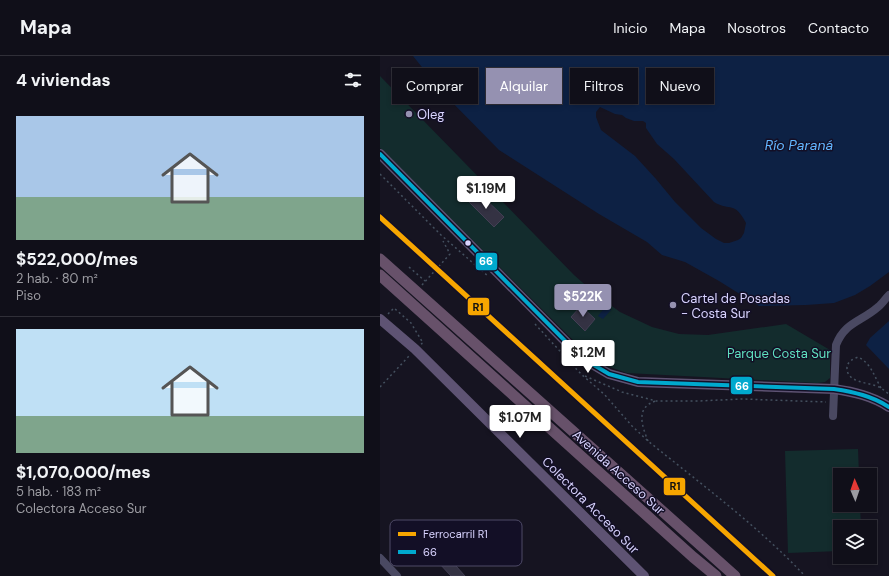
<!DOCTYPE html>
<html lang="es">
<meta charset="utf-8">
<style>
:root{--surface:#100f19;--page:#191822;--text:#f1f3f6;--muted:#9c9ca2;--line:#302f38;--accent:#9591b1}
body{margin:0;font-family:"DM Sans",sans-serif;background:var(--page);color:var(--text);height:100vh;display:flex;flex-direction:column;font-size:15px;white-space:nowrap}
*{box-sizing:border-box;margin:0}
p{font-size:13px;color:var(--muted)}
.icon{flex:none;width:22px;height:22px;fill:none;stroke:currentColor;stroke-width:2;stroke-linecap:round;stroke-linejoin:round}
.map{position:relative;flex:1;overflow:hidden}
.panel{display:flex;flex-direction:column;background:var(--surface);width:380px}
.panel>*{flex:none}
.banner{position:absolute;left:12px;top:12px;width:380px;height:36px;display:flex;gap:8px}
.needle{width:26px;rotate:358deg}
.controls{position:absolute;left:453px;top:412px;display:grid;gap:8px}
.controls a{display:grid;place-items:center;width:44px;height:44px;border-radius:0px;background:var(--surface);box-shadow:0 2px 6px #0003,0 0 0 1px var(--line);font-size:20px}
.price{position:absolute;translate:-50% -34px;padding:0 9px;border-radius:4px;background:#fff;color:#222;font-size:13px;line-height:26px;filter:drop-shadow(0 1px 2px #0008)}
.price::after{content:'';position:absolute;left:50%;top:24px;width:12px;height:9px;margin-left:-6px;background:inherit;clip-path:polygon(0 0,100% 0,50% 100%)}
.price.active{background:var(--accent);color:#fff}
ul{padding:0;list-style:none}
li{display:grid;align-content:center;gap:8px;height:212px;padding:0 16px}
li+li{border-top:1px solid var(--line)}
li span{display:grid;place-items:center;height:124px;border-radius:0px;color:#555}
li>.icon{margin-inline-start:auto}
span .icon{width:72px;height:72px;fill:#fffc;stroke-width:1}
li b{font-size:17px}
h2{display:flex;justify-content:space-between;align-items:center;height:48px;padding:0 16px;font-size:17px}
.pill{padding:0 14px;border-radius:0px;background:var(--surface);box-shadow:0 2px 6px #0003,0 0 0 1px var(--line);font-size:14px;line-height:36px}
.pill.active{background:var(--accent);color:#fff}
header{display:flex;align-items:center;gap:24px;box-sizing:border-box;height:56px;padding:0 20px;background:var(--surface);border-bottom:1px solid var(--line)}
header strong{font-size:19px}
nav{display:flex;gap:22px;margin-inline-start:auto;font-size:14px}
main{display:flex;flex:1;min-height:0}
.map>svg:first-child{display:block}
.green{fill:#132c2d}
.water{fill:#0d2144;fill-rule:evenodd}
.building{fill:#343243;stroke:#433f54}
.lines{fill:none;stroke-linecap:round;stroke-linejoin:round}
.path{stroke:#44505f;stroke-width:1.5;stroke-dasharray:2 3;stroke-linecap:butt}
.minor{stroke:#4a4962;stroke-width:8}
.major{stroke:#5e5373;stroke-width:10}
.highway{stroke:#67516a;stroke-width:11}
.bus-1-casing{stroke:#130f26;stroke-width:7}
.bus-1{stroke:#00a9ce;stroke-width:4}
.rail-1-casing{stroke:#130f26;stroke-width:8}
.rail-1{stroke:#f7a600;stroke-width:5}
.poi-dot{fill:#9591b1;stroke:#130f26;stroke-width:1.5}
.bus-dot{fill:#d9d4ff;stroke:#130f26;stroke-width:1.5}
.labels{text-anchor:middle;stroke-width:3;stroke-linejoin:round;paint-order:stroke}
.poi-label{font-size:13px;fill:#d9d4ff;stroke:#130f26;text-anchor:start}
.park-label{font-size:13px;fill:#5fe0c0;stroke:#130f26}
.street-label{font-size:13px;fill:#d9d4ff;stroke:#130f26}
.water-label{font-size:14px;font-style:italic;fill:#62b6ff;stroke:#130f26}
.key{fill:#130f26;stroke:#4e4a67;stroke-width:1}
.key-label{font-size:11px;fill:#d9d4ff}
.line-badge{stroke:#130f26;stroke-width:1.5}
.badge-label{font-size:11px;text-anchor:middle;font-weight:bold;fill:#fff}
.pale-badge-label{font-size:11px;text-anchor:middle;font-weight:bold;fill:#111}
</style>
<header>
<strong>Mapa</strong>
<nav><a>Inicio</a><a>Mapa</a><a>Nosotros</a><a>Contacto</a></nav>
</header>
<main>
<section class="panel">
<h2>4 viviendas<svg class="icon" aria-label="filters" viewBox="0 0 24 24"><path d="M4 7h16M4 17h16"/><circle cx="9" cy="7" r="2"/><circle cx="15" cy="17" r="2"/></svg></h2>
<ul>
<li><span style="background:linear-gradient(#a9c7e8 65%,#7fa58c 0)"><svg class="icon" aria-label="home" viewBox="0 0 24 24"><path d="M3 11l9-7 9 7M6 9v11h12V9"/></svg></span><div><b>$522,000/mes</b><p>2 hab. · 80 m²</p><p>Piso</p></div></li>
<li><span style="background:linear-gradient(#bfe0f5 70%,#7fa58c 0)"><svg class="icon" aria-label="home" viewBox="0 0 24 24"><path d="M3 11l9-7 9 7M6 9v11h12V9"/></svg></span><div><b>$1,070,000/mes</b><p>5 hab. · 183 m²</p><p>Colectora Acceso Sur</p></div></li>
</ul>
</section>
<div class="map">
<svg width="509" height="520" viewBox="0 0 509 520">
<rect width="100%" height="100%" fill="#161421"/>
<g class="green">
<polygon points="0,20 194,219 218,240 240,256 272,271 299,278 328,279 406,268 450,294 450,322 445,326 437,327 247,317 227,310 206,297 0,92"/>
<polygon points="478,393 479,419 460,419 460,449 480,449 481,471 460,471 460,495 408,497 405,395"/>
</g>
<g class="water">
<path d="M33,0H509V216L490,230L475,239L454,247L426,249L379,250L339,225L305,206L282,199L267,186L219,158L119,94L62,36ZM220,51L235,58L242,59L246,62L254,65H263L266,67V72L277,88L294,103L334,146C351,156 354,144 366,167L364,177L361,182L358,184L349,187H344L336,183L321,172L295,146L276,123L255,100L221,74L216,61V56Z"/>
<polygon points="226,250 231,254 223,263 218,260"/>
<polygon points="509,265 509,313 486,289 490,282"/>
</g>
<g class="building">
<polygon points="98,136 124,161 114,171 89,146"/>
<polygon points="201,250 215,263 205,275 191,261"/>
<polygon points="66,499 85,520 71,520 58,506"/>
</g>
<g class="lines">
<g class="path">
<polyline points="0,118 61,179 109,221"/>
<polyline points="29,211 45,225"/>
<polyline points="42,229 70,198 63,185"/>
<polyline points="8,258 14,252 31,267 43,287 41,288"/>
<path d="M155,268L201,318L225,339L252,370L268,385C321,428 379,471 425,520"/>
<polyline points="205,320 242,336 276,345 318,345 362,343 446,346"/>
<polyline points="0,331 30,299"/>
<path d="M501,332C494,320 491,307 478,301C473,303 468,305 467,311C466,327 488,326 499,331C503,333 506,336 509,338"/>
<path d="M268,385C262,370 255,351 276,345"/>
</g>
<g class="minor">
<path d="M453,360L456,289C465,266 481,266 498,251C502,248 505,243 509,239"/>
<polyline points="0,502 17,520"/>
</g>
<g class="major">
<path d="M0,98L202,302L229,318L258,326L454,333C474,336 492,340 509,351"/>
<polyline points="0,263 35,293 264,520"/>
</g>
<g class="highway">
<polyline points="0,203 355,520"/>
<polyline points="0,219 313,501 336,520"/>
</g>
<g class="bus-1-casing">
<path id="bus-1" d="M0,98L202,302L229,318L258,326L454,333C474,336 492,340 509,351"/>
</g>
<use href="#bus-1" class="bus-1"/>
<g class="rail-1-casing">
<polyline id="rail-1" points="0,161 393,520"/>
</g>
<use href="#rail-1" class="rail-1"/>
</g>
<g class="poi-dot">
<circle cx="29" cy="58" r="4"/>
<circle cx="293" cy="249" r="4"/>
</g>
<circle class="bus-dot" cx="88" cy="187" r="3.5"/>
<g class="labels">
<g class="poi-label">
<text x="37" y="63">Oleg</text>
<text x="301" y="247">Cartel de Posadas<tspan x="301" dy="15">- Costa Sur</tspan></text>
</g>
<g class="park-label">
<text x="399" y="302">Parque Costa Sur</text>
</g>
<g class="street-label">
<text transform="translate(239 416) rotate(42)" y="5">Avenida Acceso Sur</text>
<text transform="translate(211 449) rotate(45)" y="5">Colectora Acceso Sur</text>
</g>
<g class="water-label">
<text x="419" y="94">Río Paraná</text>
</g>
</g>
<rect x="10" y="464" width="132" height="46" rx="6" class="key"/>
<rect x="18" y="476" width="18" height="4" fill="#f7a600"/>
<rect x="18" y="494" width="18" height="4" fill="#00a9ce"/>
<g class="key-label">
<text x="43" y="482">Ferrocarril R1</text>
<text x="43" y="500">66</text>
</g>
<g class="line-badge">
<rect x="95" y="196" width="23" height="19" rx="4" fill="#00a9ce"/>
<rect x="87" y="241" width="23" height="19" rx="4" fill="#f7a600"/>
<rect x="350" y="320" width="23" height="19" rx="4" fill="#00a9ce"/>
<rect x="283" y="421" width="23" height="19" rx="4" fill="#f7a600"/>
</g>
<g class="badge-label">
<text x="106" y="209">66</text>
<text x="362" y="334">66</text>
</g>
<g class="pale-badge-label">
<text x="98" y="255">R1</text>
<text x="295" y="434">R1</text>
</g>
</svg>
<div class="controls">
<a><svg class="needle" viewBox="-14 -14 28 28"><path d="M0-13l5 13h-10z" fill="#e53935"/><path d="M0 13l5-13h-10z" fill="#9c9ca2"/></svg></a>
<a><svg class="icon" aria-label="layers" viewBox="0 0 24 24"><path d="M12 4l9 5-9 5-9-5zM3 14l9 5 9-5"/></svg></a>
</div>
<b class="price" style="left:106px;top:154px">$1.19M</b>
<b class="price active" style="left:203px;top:262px">$522K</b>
<b class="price" style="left:208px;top:318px">$1.2M</b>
<b class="price" style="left:140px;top:383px">$1.07M</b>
<div class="banner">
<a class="pill">Comprar</a>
<a class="pill active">Alquilar</a>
<a class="pill">Filtros</a>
<a class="pill">Nuevo</a>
</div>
</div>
</main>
